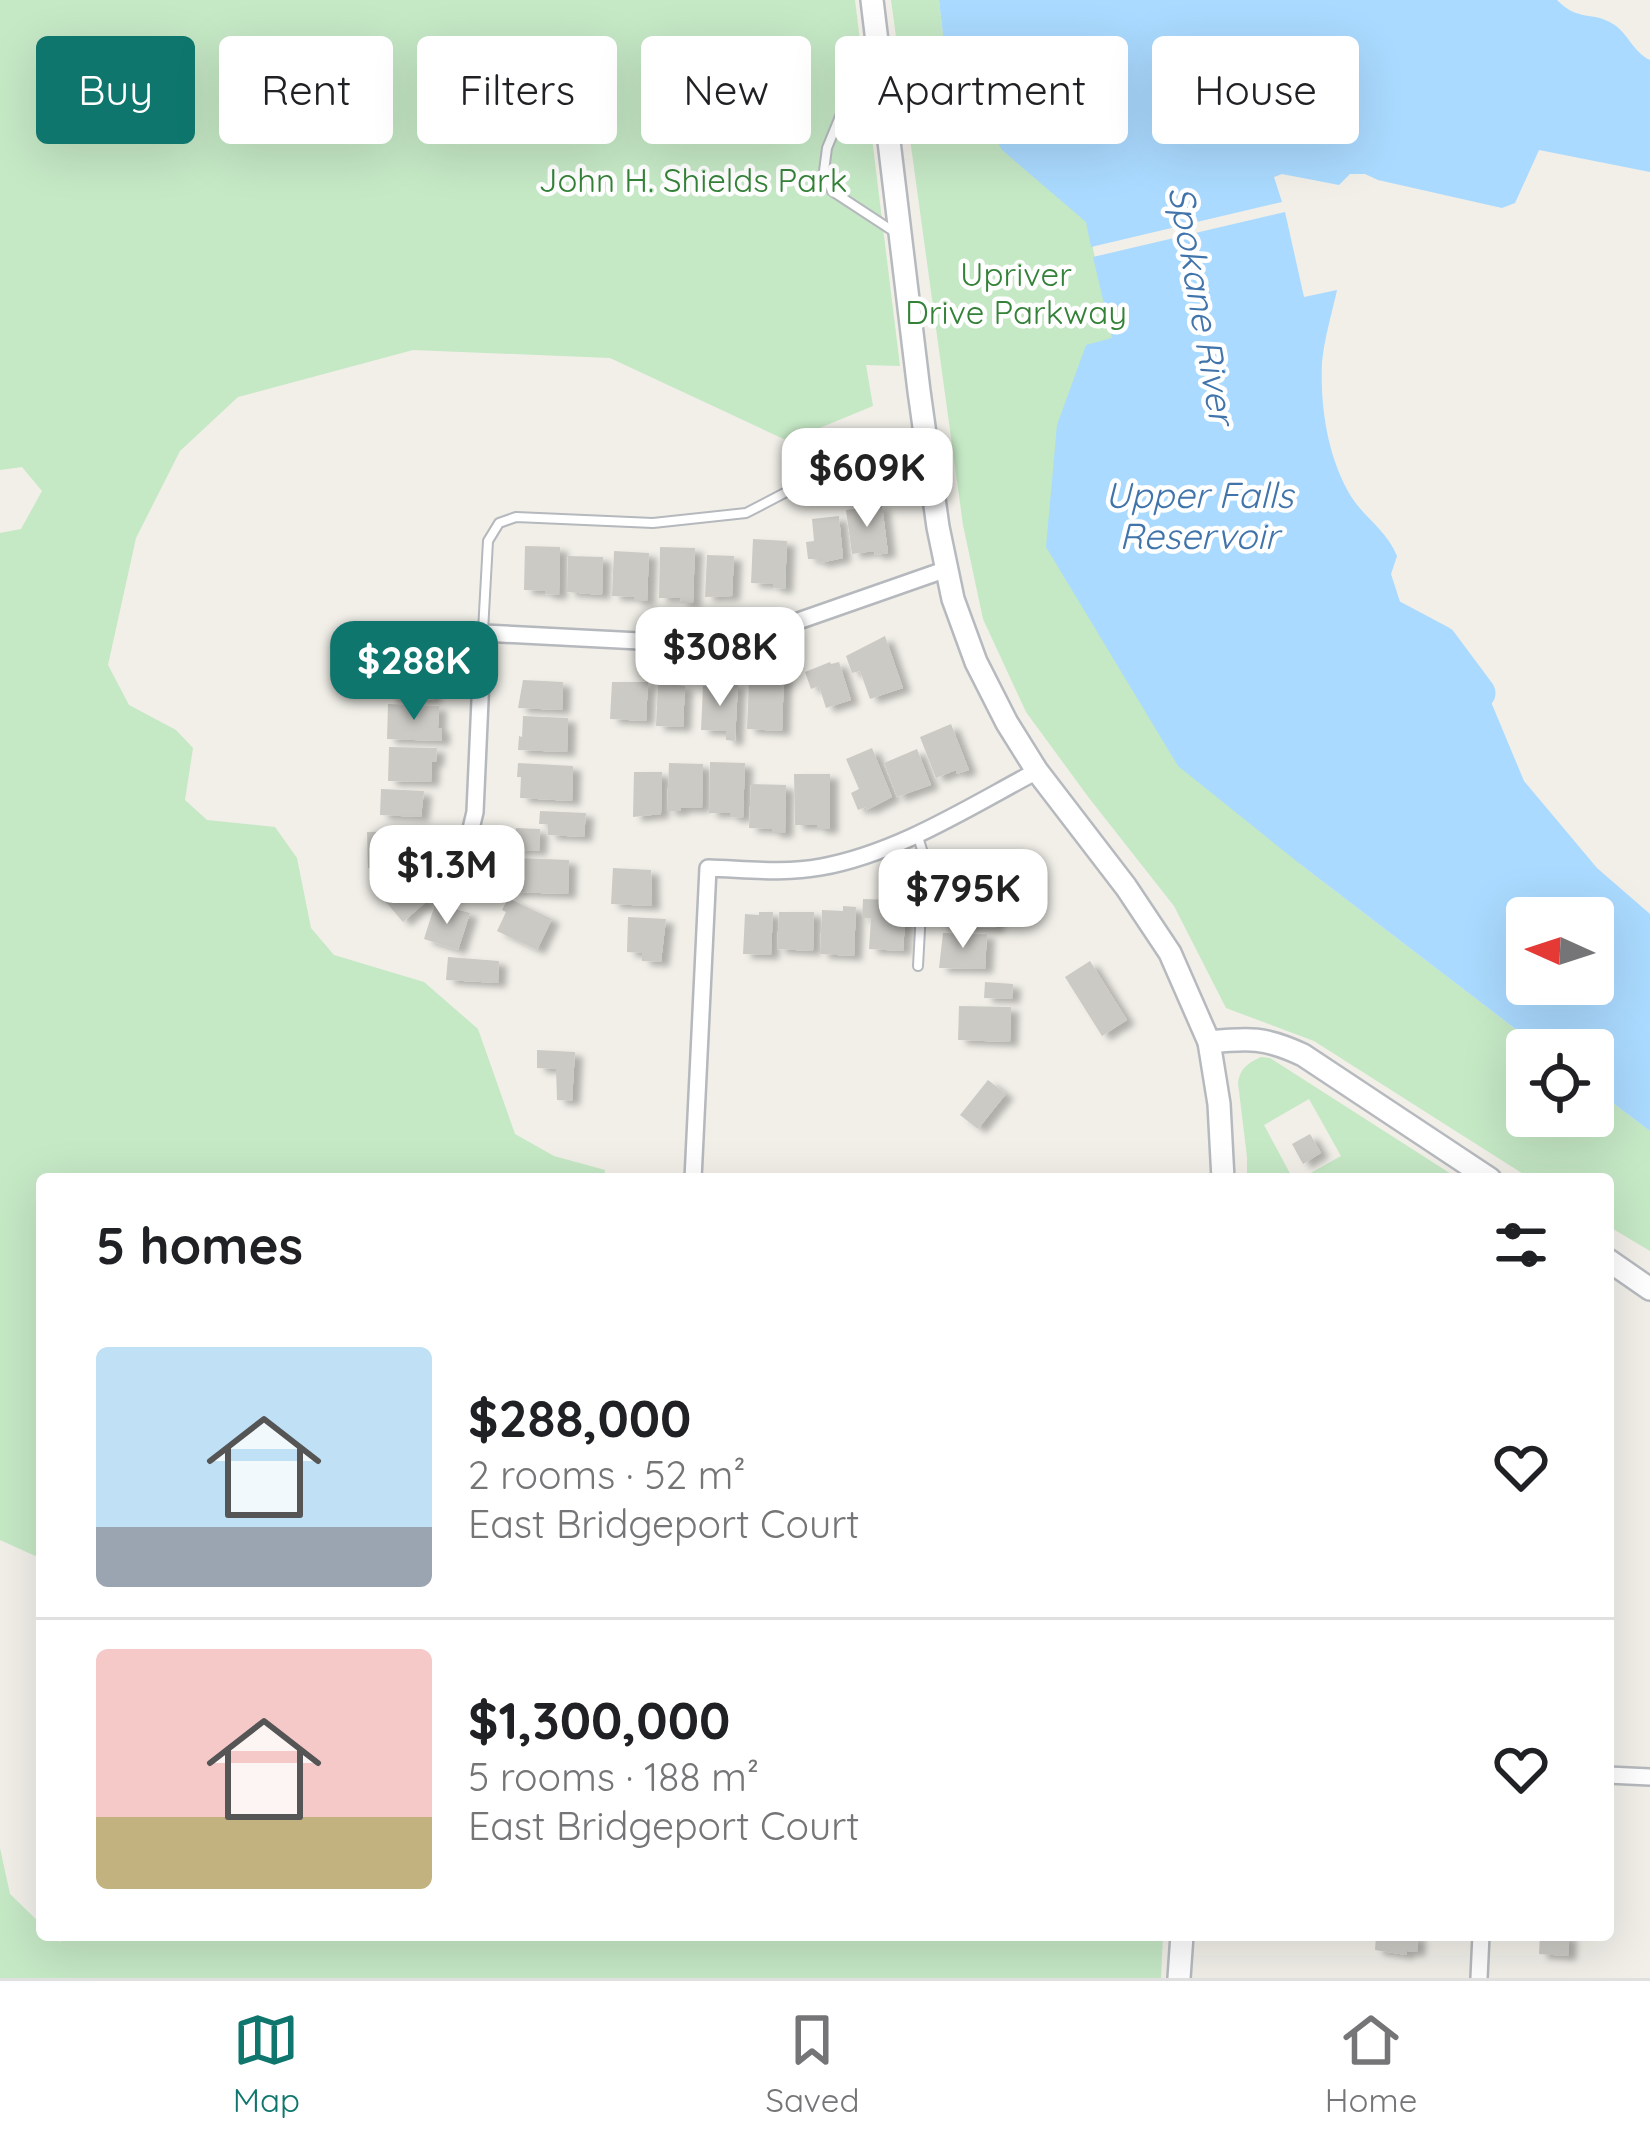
<!DOCTYPE html>
<meta charset="utf-8">
<style>
:root{--surface:#fff;--page:#f2f2f2;--text:#202124;--muted:#757577;--line:#e0e0e0;--accent:#0f766e}
body{margin:0;font-family:Quicksand,sans-serif;background:var(--page);color:var(--text);height:100vh;display:flex;flex-direction:column;font-size:45px;white-space:nowrap}
*{box-sizing:border-box;margin:0}
p{font-size:39px;color:var(--muted)}
.icon{flex:none;width:66px;height:66px;fill:none;stroke:currentColor;stroke-width:2;stroke-linecap:round;stroke-linejoin:round}
.map{position:relative;flex:1;overflow:hidden}
.panel{position:absolute;left:36px;top:1173px;width:1578px;height:768px;display:flex;flex-direction:column;background:var(--surface);border-radius:12px;box-shadow:0 12px 48px #0002}
.panel>*{flex:none}
.guide{position:absolute;left:36px;top:36px;width:1578px;height:108px;display:flex;gap:24px}
.needle{width:78px;rotate:273deg}
.fabs{position:absolute;left:1506px;top:897px;display:grid;gap:24px}
.fabs a{display:grid;place-items:center;width:108px;height:108px;border-radius:12px;background:var(--surface);box-shadow:0 12px 48px #0002;font-size:60px}
.price{position:absolute;translate:-50% -102px;padding:0 27px;border-radius:24px;background:#fff;color:#222;font-size:39px;line-height:78px;filter:drop-shadow(0 3px 6px #0008)}
.price::after{content:'';position:absolute;left:50%;top:72px;width:36px;height:27px;margin-left:-18px;background:inherit;clip-path:polygon(0 0,100% 0,50% 100%)}
.price.selected{background:var(--accent);color:#fff}
ul{padding:0;list-style:none}
li{display:flex;align-items:center;gap:36px;height:300px;padding:0 60px}
li+li{border-top:3px solid var(--line)}
li span{display:grid;place-items:center;flex:none;width:336px;height:240px;border-radius:12px;color:#555}
li>.icon{margin-inline-start:auto}
span .icon{width:144px;height:144px;fill:#fffc;stroke-width:1}
li b{font-size:51px}
h2{display:flex;justify-content:space-between;align-items:center;height:144px;padding:0 60px;font-size:51px}
.pill{padding:0 42px;border-radius:12px;background:var(--surface);box-shadow:0 12px 48px #0002;font-size:42px;line-height:108px}
.pill.selected{background:var(--accent);color:#fff}
.dock{display:flex;justify-content:space-around;align-items:center;height:168px;border-top:3px solid var(--line);background:var(--surface);font-size:33px;color:var(--muted)}
.dock a{display:grid;justify-items:center;gap:6px}
.dock .selected{color:var(--accent)}
.map>svg:first-child{display:block}
.green{fill:#c5e8c5}
.water{fill:#aadaff;fill-rule:evenodd}
.lines{fill:none;stroke-linecap:round;stroke-linejoin:round}
.river{stroke:#aadaff;stroke-width:33}
.building{fill:#cccac5;filter:url(#shadow)}
.lane-casing{stroke:#b5b8bc;stroke-width:12}
.street-casing{stroke:#b5b8bc;stroke-width:20}
.secondary-casing{stroke:#b6babf;stroke-width:26}
.lane{stroke:#fff;stroke-width:8}
.street{stroke:#fff;stroke-width:15}
.secondary{stroke:#fff;stroke-width:21}
.labels{text-anchor:middle;stroke-width:9;stroke-linejoin:round;paint-order:stroke}
.park-label{font-size:33px;fill:#348238;stroke:#fff}
.water-label{font-size:36px;font-style:italic;fill:#4174aa;stroke:#fff}
</style>
<div class="map">
<svg width="1650" height="1978" viewBox="0 0 1650 1978">
<defs>
<filter id="shadow"><feDropShadow dx="8" dy="4.5" stdDeviation="3" flood-color="#0004"/></filter>
</defs>
<rect width="100%" height="100%" fill="#f1efe8"/>
<g class="green">
<polygon points="0,0 855,0 900,366 866,365 873,406 788,441 610,358 413,350 238,397 180,451 136,538 108,665 129,705 176,730 193,748 185,800 207,820 275,827 297,858 311,928 334,955 424,982 478,1029 515,1134 554,1156 605,1170 604,1179 42,1179 42,1559 0,1540 0,533 21,529 42,491 22,467 0,470"/>
<polygon points="891,0 939,0 944,43 1087,222 1113,338 1300,864 1543,1050 1527,1050 1527,1116 1593,1116 1593,1088 1650,1131 1650,1251 1608,1226 1608,1179 1531,1179 1314,1041 1226,1008 1174,906 1089,798 1026,712 983,619 963,525"/>
<path d="M1261,1057L1270,1058L1459,1179H1300L1341,1156L1309,1099L1264,1125L1293,1179H1247V1157L1238,1083C1240,1068 1248,1063 1261,1057Z"/>
<polygon points="0,1848 10,1894 42,1925 42,1935 52,1935 60,1942 67,1935 1163,1935 1161,1978 0,1978"/>
</g>
<g class="water">
<path d="M939,0H1557C1578,22 1593,11 1613,24C1628,33 1633,52 1650,60V172L1539,150L1515,203L1502,208L1378,180L1365,174H1350L1339,185L1282,174L1274,177L1282,202L1091,247L1086,222L1002,150L944,43Z"/>
<path d="M1285,212L1304,297L1337,290C1332,313 1324,339 1322,363C1320,408 1328,459 1352,498C1367,520 1386,530 1397,556L1391,574L1402,608L1486,690L1524,781L1597,868L1650,914V1131L1593,1088V1050H1543L1300,864L1178,766L1046,547L1057,425L1086,345L1112,338L1093,257ZM1527,918H1593V984H1527Z"/>
</g>
<g class="lines">
<polyline class="river" points="1394,617 1441,642 1479,693"/>
</g>
<g class="building">
<polygon points="882,505 888,553 875,555 874,551 852,554 846,510"/>
<polygon points="839,516 843,558 820,563 816,559 808,559 806,542 814,541 812,519"/>
<polygon points="753,539 787,541 785,589 773,588 773,584 751,583"/>
<polygon points="525,546 560,547 559,595 545,594 545,591 524,590"/>
<polygon points="660,547 695,548 693,603 680,603 681,598 659,598"/>
<polygon points="614,551 649,553 647,601 634,601 634,597 612,596"/>
<polygon points="707,555 734,556 732,596 705,597"/>
<polygon points="568,556 603,557 602,595 567,592"/>
<polygon points="885,636 903,688 870,699 860,671 852,673 846,656"/>
<polygon points="830,662 831,664 839,662 851,700 826,708 819,686 811,689 805,672"/>
<polygon points="391,664 438,665 438,679 434,679 433,700 389,698"/>
<polygon points="771,675 784,675 782,731 747,729 749,679 770,679"/>
<polygon points="523,680 563,682 562,710 518,708"/>
<polygon points="612,682 648,682 646,721 610,719"/>
<polygon points="658,683 685,686 683,727 656,726"/>
<polygon points="724,683 738,684 735,741 726,740 726,731 701,730 703,686 724,687"/>
<polygon points="388,704 439,706 438,728 442,728 442,741 387,739"/>
<polygon points="523,716 568,718 567,752 518,750 519,736 522,737"/>
<polygon points="951,724 969,770 957,774 956,770 936,778 920,737"/>
<polygon points="389,747 437,748 436,762 432,762 431,782 388,781"/>
<polygon points="872,748 892,797 867,810 866,807 858,810 851,793 859,789 846,759"/>
<polygon points="917,749 931,785 897,797 884,763"/>
<polygon points="710,762 745,763 743,818 730,817 730,813 709,813"/>
<polygon points="518,763 573,766 572,801 520,798 521,777 517,777"/>
<polygon points="669,763 703,764 702,808 681,808 680,811 667,811"/>
<polygon points="634,772 662,772 661,814 633,817"/>
<polygon points="794,774 830,774 830,829 817,829 817,825 795,825"/>
<polygon points="751,784 786,785 785,833 772,833 772,829 749,828"/>
<polygon points="381,789 424,791 421,817 380,815"/>
<polygon points="540,811 586,813 584,837 548,835 548,824 539,824"/>
<polygon points="516,828 540,829 539,851 515,850"/>
<polygon points="405,831 404,867 368,868 367,832"/>
<polygon points="518,858 569,860 568,894 512,892 513,879 517,879"/>
<polygon points="950,858 990,859 989,887 947,885 946,871"/>
<polygon points="613,868 651,870 652,906 611,904"/>
<polygon points="404,875 416,886 413,889 418,893 420,892 427,901 403,922 380,895"/>
<polygon points="946,890 997,892 996,928 941,926 941,912 945,912"/>
<polygon points="892,895 907,895 903,951 869,949 871,918 862,918 863,899 892,900"/>
<polygon points="508,898 552,919 537,950 497,931 506,912 502,910"/>
<polygon points="435,904 470,913 458,950 424,939"/>
<polygon points="843,906 856,907 854,956 820,954 822,910 843,911"/>
<polygon points="759,912 773,912 771,955 743,954 745,914 759,915"/>
<polygon points="779,912 814,912 813,951 777,949"/>
<polygon points="628,917 666,919 661,962 642,961 642,953 627,952"/>
<polygon points="943,933 987,934 985,969 939,968"/>
<polygon points="448,957 499,961 498,983 446,980"/>
<polygon points="1090,961 1127,1020 1102,1036 1065,977"/>
<polygon points="985,982 1013,984 1012,999 984,998"/>
<polygon points="959,1006 1011,1007 1010,1042 958,1040"/>
<polygon points="537,1050 575,1052 572,1101 557,1100 556,1069 537,1068"/>
<polygon points="988,1080 1006,1094 978,1129 960,1115"/>
<polygon points="1310,1134 1321,1153 1303,1164 1292,1144"/>
<polygon points="1376,1935 1418,1935 1417,1952 1407,1951 1406,1955 1375,1950"/>
<polygon points="1540,1935 1569,1935 1568,1956 1539,1954"/>
</g>
<g class="lines">
<g class="lane-casing">
<g id="lane">
<polyline points="876,44 857,59 855,80 827,148 824,171 832,191 893,231"/>
<polyline points="483,631 488,541 499,523 516,517 653,523 746,513 796,487 924,458"/>
<polyline points="918,966 924,856 918,837"/>
</g>
</g>
<g class="street-casing">
<g id="street">
<polyline points="461,852 470,833 475,812 483,633 678,643 723,642 764,633 947,569"/>
<path d="M693,1179L708,868C745,869 784,874 821,867C898,853 969,807 1037,771"/>
<polyline points="1608,1775 1650,1777"/>
<polyline points="1479,1978 1481,1935"/>
</g>
</g>
<g class="secondary-casing">
<g id="secondary">
<polyline points="872,0 919,391 938,527 953,599 976,662 1007,723 1037,771 1126,887 1170,953 1209,1042 1219,1104 1223,1179"/>
<path d="M1209,1042C1249,1038 1265,1037 1303,1055L1490,1179"/>
<polyline points="1608,1260 1650,1289"/>
<polyline points="1179,1978 1182,1935"/>
</g>
</g>
<use href="#lane" class="lane"/>
<use href="#street" class="street"/>
<use href="#secondary" class="secondary"/>
</g>
<g class="labels">
<g class="park-label">
<text x="693" y="192">John H. Shields Park</text>
<text x="1016" y="286">Upriver<tspan x="1016" dy="38">Drive Parkway</tspan></text>
</g>
<g class="water-label">
<text transform="translate(1202 305) rotate(80)" y="13">Spokane River</text>
<text x="1199" y="508">Upper Falls<tspan x="1199" dy="41">Reservoir</tspan></text>
</g>
</g>
</svg>
<div class="fabs">
<a><svg class="needle" viewBox="-14 -14 28 28"><path d="M0-13l5 13h-10z" fill="#e53935"/><path d="M0 13l5-13h-10z" fill="#757577"/></svg></a>
<a><svg class="icon" aria-label="locate" viewBox="0 0 24 24"><circle cx="12" cy="12" r="6"/><path d="M12 2v4M12 18v4M2 12h4M18 12h4"/></svg></a>
</div>
<b class="price" style="left:867px;top:530px">$609K</b>
<b class="price" style="left:720px;top:709px">$308K</b>
<b class="price selected" style="left:414px;top:723px">$288K</b>
<b class="price" style="left:447px;top:927px">$1.3M</b>
<b class="price" style="left:963px;top:951px">$795K</b>
<div class="guide">
<a class="pill selected">Buy</a>
<a class="pill">Rent</a>
<a class="pill">Filters</a>
<a class="pill">New</a>
<a class="pill">Apartment</a>
<a class="pill">House</a>
</div>
<section class="panel">
<h2>5 homes<svg class="icon" aria-label="filters" viewBox="0 0 24 24"><path d="M4 7h16M4 17h16"/><circle cx="9" cy="7" r="2"/><circle cx="15" cy="17" r="2"/></svg></h2>
<ul>
<li><span style="background:linear-gradient(#bfe0f5 75%,#9aa5b1 0)"><svg class="icon" aria-label="home" viewBox="0 0 24 24"><path d="M3 11l9-7 9 7M6 9v11h12V9"/></svg></span><div><b>$288,000</b><p>2 rooms · 52 m²</p><p>East Bridgeport Court</p></div><svg class="icon" aria-label="heart" viewBox="0 0 24 24"><path d="M12 20l-8-8c-3-5 5-10 8-4 3-6 11-1 8 4z"/></svg></li>
<li><span style="background:linear-gradient(#f6c9c9 70%,#c2b280 0)"><svg class="icon" aria-label="home" viewBox="0 0 24 24"><path d="M3 11l9-7 9 7M6 9v11h12V9"/></svg></span><div><b>$1,300,000</b><p>5 rooms · 188 m²</p><p>East Bridgeport Court</p></div><svg class="icon" aria-label="heart" viewBox="0 0 24 24"><path d="M12 20l-8-8c-3-5 5-10 8-4 3-6 11-1 8 4z"/></svg></li>
</ul>
</section>
</div>
<nav class="dock">
<a class="selected"><svg class="icon" aria-label="map" viewBox="0 0 24 24"><path d="M3 6l6-2 6 2 6-2v14l-6 2-6-2-6 2zM9 4v14M15 6v14"/></svg>Map</a>
<a><svg class="icon" aria-label="saved" viewBox="0 0 24 24"><path d="M7 4h10v16l-5-4-5 4z"/></svg>Saved</a>
<a><svg class="icon" aria-label="home" viewBox="0 0 24 24"><path d="M3 11l9-7 9 7M6 9v11h12V9"/></svg>Home</a>
</nav>
